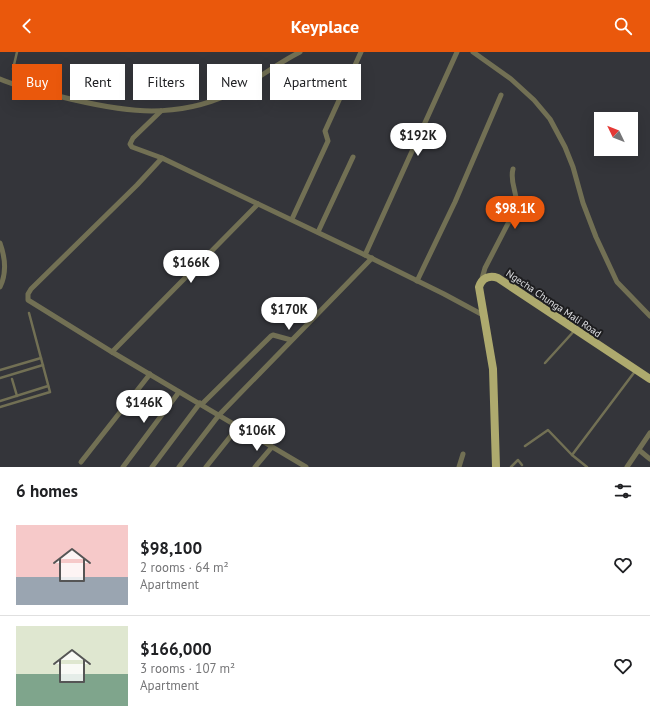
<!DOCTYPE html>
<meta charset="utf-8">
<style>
:root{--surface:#fff;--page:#f2f2f2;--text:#202124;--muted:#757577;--line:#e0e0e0;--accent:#ea580c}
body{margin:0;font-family:"PT Sans",sans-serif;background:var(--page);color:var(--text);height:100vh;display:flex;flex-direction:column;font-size:15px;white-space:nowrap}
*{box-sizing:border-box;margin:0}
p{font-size:13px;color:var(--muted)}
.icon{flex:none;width:22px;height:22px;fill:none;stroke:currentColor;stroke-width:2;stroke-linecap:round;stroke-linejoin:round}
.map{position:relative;height:415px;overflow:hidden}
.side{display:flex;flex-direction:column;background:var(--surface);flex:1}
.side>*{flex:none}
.guide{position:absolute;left:12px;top:12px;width:400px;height:36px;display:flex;gap:8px}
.needle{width:26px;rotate:313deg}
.fabs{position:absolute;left:594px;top:60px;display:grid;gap:8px}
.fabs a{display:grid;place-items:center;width:44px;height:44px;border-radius:0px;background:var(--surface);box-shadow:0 4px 16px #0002;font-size:20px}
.price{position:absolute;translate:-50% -34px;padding:0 9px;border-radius:14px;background:#fff;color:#222;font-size:13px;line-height:26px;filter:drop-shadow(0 1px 2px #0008)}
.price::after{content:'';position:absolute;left:50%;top:24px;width:12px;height:9px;margin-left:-6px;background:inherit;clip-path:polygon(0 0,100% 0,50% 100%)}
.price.current{background:var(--accent);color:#fff}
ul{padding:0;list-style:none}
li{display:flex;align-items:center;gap:12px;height:100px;padding:0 16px}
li+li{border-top:1px solid var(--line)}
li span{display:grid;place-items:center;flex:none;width:112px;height:80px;border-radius:0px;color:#555}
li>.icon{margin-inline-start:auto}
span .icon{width:48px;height:48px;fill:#fffc;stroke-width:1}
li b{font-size:17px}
h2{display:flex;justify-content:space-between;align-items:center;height:48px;padding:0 16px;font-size:17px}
.pill{padding:0 14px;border-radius:0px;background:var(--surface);box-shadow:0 4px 16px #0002;font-size:14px;line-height:36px}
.pill.current{background:var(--accent);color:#fff}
header{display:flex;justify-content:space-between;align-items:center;height:52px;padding:0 16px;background:var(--accent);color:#fff;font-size:18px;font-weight:700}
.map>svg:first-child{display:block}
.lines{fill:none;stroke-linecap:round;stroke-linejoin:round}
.service{stroke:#727054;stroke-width:2.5}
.minor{stroke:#727054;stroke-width:5}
.primary{stroke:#aeaa6e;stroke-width:8}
.labels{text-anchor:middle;stroke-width:4;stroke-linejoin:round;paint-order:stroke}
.street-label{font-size:10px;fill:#dfe0e3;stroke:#1d1d1f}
</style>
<header><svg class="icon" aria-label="back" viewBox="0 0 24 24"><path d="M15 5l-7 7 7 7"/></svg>Keyplace<svg class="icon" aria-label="search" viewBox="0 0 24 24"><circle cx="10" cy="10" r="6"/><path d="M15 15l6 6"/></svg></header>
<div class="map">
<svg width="650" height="415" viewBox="0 0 650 415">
<rect width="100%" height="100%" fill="#34353a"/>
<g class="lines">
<g class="service">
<polyline points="17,0 13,17 18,30"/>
<polyline points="545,311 575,278"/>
<polyline points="0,318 41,306"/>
<polyline points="0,326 43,313"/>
<polyline points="12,327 17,344"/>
<polyline points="0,349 48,334"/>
<polyline points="0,355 50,340 29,261"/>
<polyline points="525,394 548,378 572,403 587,415"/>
<polyline points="572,403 636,318"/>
<polyline points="511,415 518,408 522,413"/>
</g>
<g class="minor">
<polyline points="473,0 511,27 534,48 550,67 565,95 573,115 583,151 596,185 617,230 650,264"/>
<path d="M0,27C18,35 39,39 58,44C118,59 171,69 230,42C254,30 276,12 300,0"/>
<polyline points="161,59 133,86 130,92 132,95 162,106"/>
<polyline points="292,167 328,89 325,79 361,0"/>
<polyline points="318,180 353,105"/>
<path d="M0,191C5,205 7,221 0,235"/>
<polyline points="365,203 457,0"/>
<polyline points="417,229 455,150 501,43"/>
<path d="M481,230L485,216L516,156C519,143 509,131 513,117"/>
<polyline points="112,300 258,152"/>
<polyline points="202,352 271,284 273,283 291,288"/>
<polyline points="639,398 650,407"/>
<polyline points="81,410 150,322"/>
<polyline points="123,415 179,340"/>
<polyline points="152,415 200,351"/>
<polyline points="179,415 219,363 372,206"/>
<polyline points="206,415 238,375"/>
<polyline points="255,415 272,395"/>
<polyline points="306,415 112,300 28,248 28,242 31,237 137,133 162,106 365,203 444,242 483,263"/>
<polyline points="459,415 463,402"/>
<polyline points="627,415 650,381"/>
</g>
<path class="primary" d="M496,415L493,317L479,235C482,226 489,223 498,226L650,327"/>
</g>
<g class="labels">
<g class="street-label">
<text transform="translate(554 251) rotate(34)" y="4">Ngecha Chunga Mali Road</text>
</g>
</g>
</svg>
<div class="fabs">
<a><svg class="needle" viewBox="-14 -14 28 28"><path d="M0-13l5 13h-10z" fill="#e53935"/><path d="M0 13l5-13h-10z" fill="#757577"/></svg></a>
</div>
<b class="price" style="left:418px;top:105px">$192K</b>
<b class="price current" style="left:515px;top:178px">$98.1K</b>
<b class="price" style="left:191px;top:232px">$166K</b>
<b class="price" style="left:289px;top:279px">$170K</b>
<b class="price" style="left:144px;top:372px">$146K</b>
<b class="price" style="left:257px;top:400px">$106K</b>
<div class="guide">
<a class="pill current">Buy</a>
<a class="pill">Rent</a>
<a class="pill">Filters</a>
<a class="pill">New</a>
<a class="pill">Apartment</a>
</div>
</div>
<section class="side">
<h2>6 homes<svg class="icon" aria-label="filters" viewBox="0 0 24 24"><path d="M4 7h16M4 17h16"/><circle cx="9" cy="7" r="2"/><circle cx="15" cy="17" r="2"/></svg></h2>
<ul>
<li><span style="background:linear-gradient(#f6c9c9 65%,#9aa5b1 0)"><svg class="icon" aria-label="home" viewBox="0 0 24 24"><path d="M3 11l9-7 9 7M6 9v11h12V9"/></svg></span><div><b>$98,100</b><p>2 rooms · 64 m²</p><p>Apartment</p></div><svg class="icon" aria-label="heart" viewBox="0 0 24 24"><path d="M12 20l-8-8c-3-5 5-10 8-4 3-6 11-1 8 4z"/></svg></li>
<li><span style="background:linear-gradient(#dfe7d0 60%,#7fa58c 0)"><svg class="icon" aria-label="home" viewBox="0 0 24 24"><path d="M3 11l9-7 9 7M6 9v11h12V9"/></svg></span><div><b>$166,000</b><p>3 rooms · 107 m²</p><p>Apartment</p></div><svg class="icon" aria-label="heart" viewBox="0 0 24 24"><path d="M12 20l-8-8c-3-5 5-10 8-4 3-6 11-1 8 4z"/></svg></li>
</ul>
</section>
